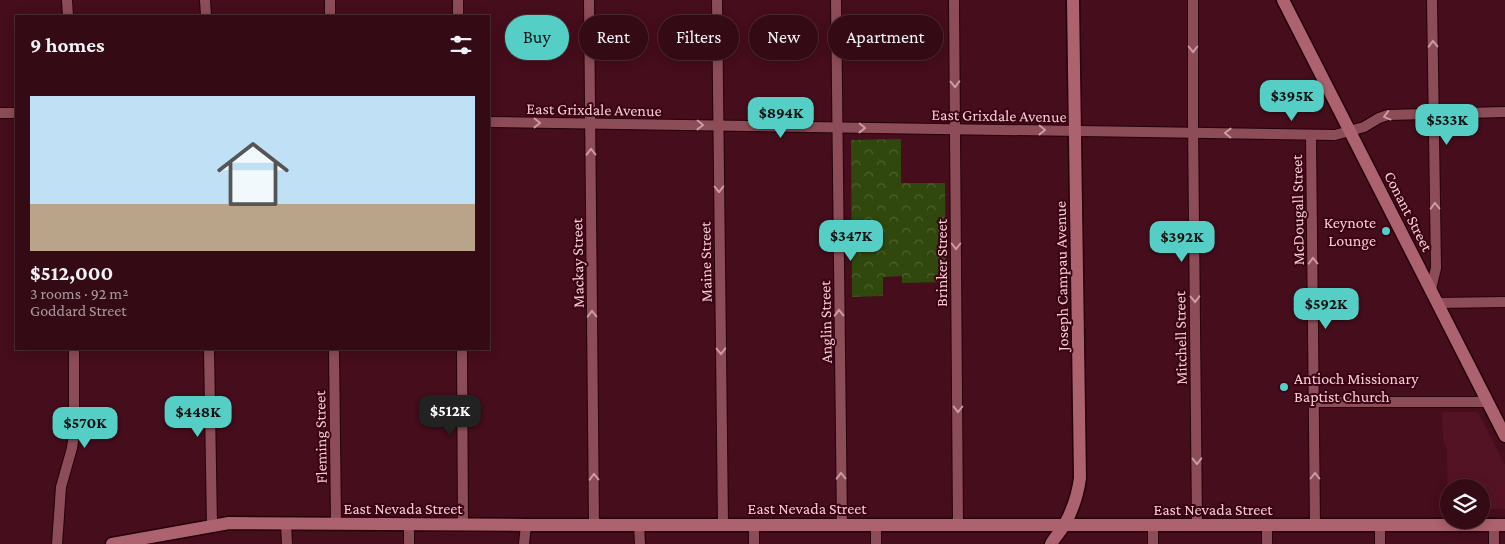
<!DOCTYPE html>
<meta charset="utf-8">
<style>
:root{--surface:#340a15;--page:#3c131e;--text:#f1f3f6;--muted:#a99aa0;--line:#4e2b34;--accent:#55cec6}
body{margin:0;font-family:"Crimson Pro",serif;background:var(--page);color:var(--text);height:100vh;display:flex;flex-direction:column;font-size:19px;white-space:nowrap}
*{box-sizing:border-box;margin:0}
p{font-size:16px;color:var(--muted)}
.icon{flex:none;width:28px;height:28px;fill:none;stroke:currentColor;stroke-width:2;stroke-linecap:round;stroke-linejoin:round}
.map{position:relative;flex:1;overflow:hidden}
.drawer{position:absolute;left:15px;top:15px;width:475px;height:335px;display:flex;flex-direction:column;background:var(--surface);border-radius:0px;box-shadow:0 2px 12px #0003,0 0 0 1px var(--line)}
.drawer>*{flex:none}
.banner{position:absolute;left:505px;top:15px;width:475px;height:45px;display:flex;gap:10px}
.buttons{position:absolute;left:1440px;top:479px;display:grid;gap:10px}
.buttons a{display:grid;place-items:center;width:50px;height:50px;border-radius:50%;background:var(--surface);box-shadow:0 2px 12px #0003,0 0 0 1px var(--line);font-size:25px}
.price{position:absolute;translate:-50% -42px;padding:0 11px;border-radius:10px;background:var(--accent);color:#111;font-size:16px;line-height:32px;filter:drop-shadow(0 1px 2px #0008)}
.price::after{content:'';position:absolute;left:50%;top:30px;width:15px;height:11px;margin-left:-8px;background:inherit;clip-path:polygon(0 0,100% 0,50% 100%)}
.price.current{background:#222;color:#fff}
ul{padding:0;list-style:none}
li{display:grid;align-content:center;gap:10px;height:265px;padding:0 15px}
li+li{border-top:1px solid var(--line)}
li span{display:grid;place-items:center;height:155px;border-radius:0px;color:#555}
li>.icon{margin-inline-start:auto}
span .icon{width:90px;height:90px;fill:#fffc;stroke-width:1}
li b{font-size:21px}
h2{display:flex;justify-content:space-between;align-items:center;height:60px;padding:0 15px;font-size:21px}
.pill{padding:0 18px;border-radius:22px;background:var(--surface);box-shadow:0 2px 12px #0003,0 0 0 1px var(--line);font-size:18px;line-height:45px}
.pill.current{background:var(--accent);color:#111}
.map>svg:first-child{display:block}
.built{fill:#541325}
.park{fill:url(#park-crowns)}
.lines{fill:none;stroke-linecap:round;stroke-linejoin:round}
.street-casing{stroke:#250008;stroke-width:12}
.secondary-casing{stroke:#250008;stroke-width:15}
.street{stroke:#8d4d58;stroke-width:10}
.secondary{stroke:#ad626f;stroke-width:12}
.oneway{stroke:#cb9aa2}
.poi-dot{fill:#55cec6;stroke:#3b0213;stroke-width:2}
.labels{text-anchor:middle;stroke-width:4;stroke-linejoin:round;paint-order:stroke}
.street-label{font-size:16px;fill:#f4ced3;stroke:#3b0213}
.poi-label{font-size:16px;fill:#f4ced3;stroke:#3b0213;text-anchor:end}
</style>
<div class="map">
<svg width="1505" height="544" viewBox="0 0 1505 544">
<defs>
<pattern id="park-crowns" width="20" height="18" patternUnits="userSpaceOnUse" patternTransform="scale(1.25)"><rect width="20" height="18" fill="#30480e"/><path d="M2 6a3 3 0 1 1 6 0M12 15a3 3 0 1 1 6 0" fill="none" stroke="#4f6130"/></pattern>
</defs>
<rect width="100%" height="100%" fill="#460d1c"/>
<polygon class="built" points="1442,412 1478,412 1505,465 1505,509 1481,509 1481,488 1449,488 1449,510 1448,510 1447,451 1443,439"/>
<polygon class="park" points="901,139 901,183 945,183 946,282 902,283 902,276 883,277 883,296 852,297 851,140"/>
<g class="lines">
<g class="street-casing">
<g id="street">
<polyline points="67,0 68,16"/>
<polyline points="205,0 206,16"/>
<polyline points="330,0 330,16"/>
<polyline points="458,0 458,16"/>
<polyline points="589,0 594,525"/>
<polyline points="717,0 723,524"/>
<polyline points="836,0 842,525"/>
<polyline points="954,0 958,525"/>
<polyline points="1193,0 1193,123 1197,525"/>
<polyline points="0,113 16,113"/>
<polyline points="489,122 1335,135 1364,127 1379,118 1388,115 1505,112"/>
<polyline points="1311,135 1315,525"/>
<polyline points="1431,289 1436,268 1432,0"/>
<polyline points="1438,303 1505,302"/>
<polyline points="209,349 212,526"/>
<polyline points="334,349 336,524"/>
<polyline points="462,349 463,525"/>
<polyline points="1315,402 1488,402"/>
<polyline points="286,524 287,544"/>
<polyline points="409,525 409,544"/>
<polyline points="639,525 640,544"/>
<polyline points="754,525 754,544"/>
<polyline points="876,525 876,544"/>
<polyline points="1380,525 1380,544"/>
<polyline points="57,544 61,487 72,448 74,434 74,349"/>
<polyline points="524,544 526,525"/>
<polyline points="1153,544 1153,525"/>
<polyline points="1267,544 1267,525"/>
<polyline points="1494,544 1494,525"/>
</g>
</g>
<g class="secondary-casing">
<g id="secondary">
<polyline points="1283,0 1505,436"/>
<polyline points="112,544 229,523 529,525 1505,525"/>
<path d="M1051,544C1055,537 1061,531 1065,524C1073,509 1078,494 1080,478L1073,0"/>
</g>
</g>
<use href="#street" class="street"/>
<use href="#secondary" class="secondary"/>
</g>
<defs><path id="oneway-chevron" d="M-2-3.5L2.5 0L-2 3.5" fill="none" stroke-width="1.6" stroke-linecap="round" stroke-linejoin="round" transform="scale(1.25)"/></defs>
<g class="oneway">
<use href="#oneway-chevron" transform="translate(1433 44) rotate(-91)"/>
<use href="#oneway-chevron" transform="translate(1193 49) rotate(90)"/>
<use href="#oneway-chevron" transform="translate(955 84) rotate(89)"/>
<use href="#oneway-chevron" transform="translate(1387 116) rotate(165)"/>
<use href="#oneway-chevron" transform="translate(537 123) rotate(1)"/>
<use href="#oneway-chevron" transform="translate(700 125) rotate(1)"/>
<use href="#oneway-chevron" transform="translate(862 128) rotate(1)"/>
<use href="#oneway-chevron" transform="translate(1042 130) rotate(1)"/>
<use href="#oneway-chevron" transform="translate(1228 133) rotate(-179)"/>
<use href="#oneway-chevron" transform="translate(591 152) rotate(-91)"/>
<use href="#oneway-chevron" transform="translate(719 189) rotate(89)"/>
<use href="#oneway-chevron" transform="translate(1435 206) rotate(-91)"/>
<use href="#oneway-chevron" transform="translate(956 246) rotate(90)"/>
<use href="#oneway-chevron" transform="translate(1313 261) rotate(-91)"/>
<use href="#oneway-chevron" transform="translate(1195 299) rotate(89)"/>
<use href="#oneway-chevron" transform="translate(839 313) rotate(-91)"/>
<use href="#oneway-chevron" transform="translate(592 314) rotate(-91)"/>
<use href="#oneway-chevron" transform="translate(721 351) rotate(89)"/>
<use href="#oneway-chevron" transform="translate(958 409) rotate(90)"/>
<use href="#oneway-chevron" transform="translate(1197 461) rotate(89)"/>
<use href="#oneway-chevron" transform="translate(841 476) rotate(-91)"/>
<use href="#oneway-chevron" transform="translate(1315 476) rotate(-90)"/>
<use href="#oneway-chevron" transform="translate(594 477) rotate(-91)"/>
</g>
<g class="poi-dot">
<circle cx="1386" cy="231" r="5"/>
<circle cx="1284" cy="387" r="5"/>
</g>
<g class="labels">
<g class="street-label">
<text transform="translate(594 109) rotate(1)" y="6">East Grixdale Avenue</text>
<text transform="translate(999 115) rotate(1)" y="6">East Grixdale Avenue</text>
<text transform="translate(1297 210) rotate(-91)" y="6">McDougall Street</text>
<text transform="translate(1409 211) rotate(63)" y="6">Conant Street</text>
<text transform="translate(705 262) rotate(-91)" y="6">Maine Street</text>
<text transform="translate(577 263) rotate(-91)" y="6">Mackay Street</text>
<text transform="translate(941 263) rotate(-90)" y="6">Brinker Street</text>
<text transform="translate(1061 276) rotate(-91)" y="6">Joseph Campau Avenue</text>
<text transform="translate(825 322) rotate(-91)" y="6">Anglin Street</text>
<text transform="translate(1180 338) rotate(-91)" y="6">Mitchell Street</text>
<text transform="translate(320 437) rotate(-91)" y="6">Fleming Street</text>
<text x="403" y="514">East Nevada Street</text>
<text x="807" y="514">East Nevada Street</text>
<text x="1213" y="515">East Nevada Street</text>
</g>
<g class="poi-label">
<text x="1376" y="228">Keynote<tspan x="1376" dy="18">Lounge</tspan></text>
<text x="1294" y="384" text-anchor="start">Antioch Missionary<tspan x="1294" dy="18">Baptist Church</tspan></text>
</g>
</g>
</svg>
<div class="buttons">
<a><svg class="icon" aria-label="layers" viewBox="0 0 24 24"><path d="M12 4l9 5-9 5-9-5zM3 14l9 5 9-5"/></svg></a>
</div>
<b class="price" style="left:1292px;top:122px">$395K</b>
<b class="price" style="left:781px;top:139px">$894K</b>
<b class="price" style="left:1447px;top:146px">$533K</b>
<b class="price" style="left:851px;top:262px">$347K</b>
<b class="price" style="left:1182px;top:263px">$392K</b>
<b class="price" style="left:1326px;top:330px">$592K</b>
<b class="price current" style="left:450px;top:437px">$512K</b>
<b class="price" style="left:198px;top:438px">$448K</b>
<b class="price" style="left:85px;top:449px">$570K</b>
<div class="banner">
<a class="pill current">Buy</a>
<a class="pill">Rent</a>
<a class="pill">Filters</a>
<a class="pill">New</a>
<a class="pill">Apartment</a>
</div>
<section class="drawer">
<h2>9 homes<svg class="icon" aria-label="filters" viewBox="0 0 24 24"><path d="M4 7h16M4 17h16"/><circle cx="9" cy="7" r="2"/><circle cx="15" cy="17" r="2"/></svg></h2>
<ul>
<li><span style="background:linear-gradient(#bfe0f5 70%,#b9a48a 0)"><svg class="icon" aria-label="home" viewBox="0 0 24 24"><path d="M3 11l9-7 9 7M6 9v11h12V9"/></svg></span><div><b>$512,000</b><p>3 rooms · 92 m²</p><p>Goddard Street</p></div></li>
</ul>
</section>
</div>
